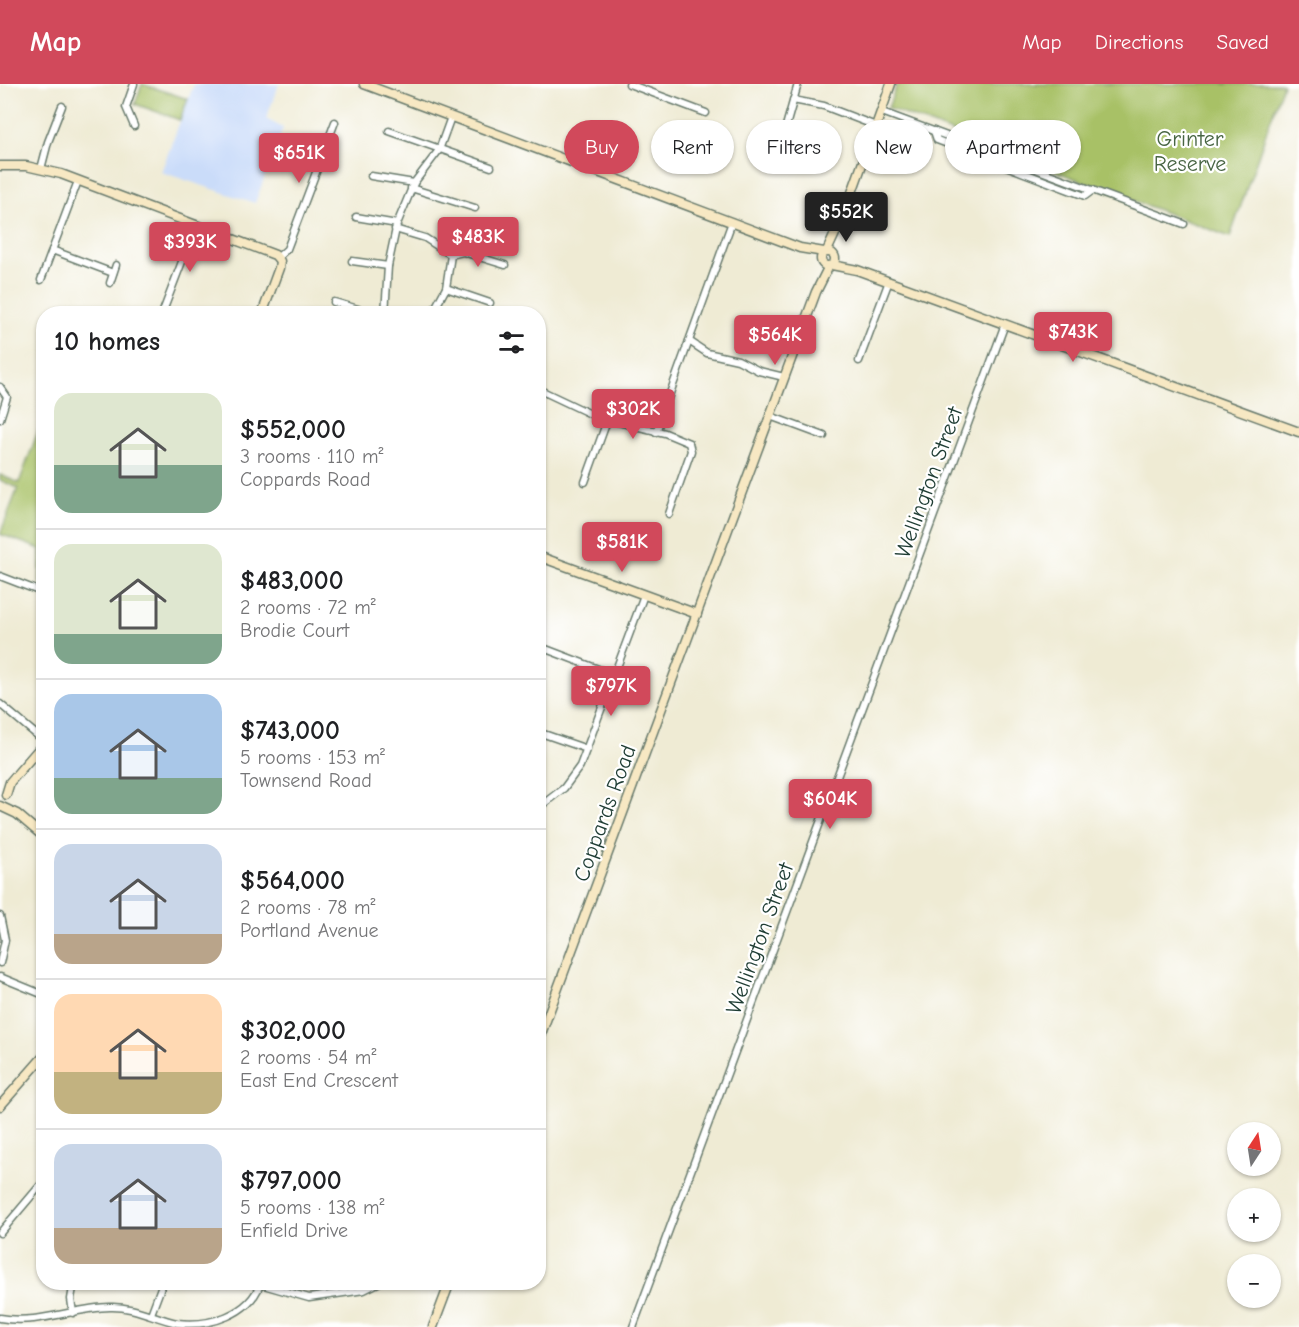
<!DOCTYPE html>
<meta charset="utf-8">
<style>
:root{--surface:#fff;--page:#f6f6f6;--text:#202124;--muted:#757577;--line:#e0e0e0;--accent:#d1495b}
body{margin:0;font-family:"Comic Neue",sans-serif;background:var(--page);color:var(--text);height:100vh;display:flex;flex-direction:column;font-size:22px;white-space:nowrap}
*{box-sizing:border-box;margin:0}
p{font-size:20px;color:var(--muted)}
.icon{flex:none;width:33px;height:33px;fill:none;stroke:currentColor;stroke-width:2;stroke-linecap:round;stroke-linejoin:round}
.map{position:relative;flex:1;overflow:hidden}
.panel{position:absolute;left:36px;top:222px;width:510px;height:984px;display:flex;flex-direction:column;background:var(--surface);border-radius:24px;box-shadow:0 2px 4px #0004}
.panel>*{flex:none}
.banner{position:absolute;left:564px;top:36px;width:570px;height:54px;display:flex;gap:12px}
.needle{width:39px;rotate:12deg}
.buttons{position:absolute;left:1227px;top:1038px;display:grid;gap:12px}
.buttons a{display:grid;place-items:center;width:54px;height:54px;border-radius:50%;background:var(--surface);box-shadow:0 2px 4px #0004;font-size:30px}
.price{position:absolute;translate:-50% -51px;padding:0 14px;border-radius:6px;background:var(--accent);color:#fff;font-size:20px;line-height:39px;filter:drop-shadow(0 2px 3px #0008)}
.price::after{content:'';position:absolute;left:50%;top:36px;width:18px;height:14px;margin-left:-9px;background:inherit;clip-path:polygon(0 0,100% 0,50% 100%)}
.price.current{background:#222;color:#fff}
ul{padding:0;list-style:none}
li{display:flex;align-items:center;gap:18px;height:150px;padding:0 18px}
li+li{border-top:2px solid var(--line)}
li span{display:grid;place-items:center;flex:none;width:168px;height:120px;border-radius:18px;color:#555}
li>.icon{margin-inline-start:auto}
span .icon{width:72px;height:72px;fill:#fffc;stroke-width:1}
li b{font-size:26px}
h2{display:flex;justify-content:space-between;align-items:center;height:72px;padding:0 18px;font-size:26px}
.pill{padding:0 21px;border-radius:27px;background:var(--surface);box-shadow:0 2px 4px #0004;font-size:21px;line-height:54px}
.pill.current{background:var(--accent);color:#fff}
header{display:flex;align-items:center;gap:36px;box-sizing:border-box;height:84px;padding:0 30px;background:var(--accent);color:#fff}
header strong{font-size:28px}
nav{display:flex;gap:33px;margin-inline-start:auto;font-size:21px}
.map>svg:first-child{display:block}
.built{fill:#cadcf9}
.green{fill:#a8c166;stroke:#647f4d;stroke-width:1.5}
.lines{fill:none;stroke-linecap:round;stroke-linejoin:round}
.street-casing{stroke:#687a6c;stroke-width:9}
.secondary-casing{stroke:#687a6c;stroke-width:11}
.street{stroke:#fff;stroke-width:6}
.secondary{stroke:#f7e8c3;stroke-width:8}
.labels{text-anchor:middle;stroke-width:4.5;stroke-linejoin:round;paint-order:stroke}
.park-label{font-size:22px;fill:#486543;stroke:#fff}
.street-label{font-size:22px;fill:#1f3d34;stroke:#fff}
</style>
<header>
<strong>Map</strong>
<nav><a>Map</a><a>Directions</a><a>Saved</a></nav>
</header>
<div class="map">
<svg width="1299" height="1243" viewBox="0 0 1299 1243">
<rect width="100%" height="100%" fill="#fff"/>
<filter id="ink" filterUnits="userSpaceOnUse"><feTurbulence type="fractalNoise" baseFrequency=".0167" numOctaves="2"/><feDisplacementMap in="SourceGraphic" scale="12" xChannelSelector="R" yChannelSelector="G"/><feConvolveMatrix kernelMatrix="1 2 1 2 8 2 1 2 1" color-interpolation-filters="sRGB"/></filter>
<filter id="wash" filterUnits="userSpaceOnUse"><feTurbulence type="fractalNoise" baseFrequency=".008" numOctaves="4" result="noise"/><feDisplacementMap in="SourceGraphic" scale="24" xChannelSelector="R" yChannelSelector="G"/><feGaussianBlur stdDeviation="1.35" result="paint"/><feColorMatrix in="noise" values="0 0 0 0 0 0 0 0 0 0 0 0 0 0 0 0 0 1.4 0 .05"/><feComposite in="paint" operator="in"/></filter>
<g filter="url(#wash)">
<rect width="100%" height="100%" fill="#efebd4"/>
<polygon class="built" points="194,0 279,0 266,35 283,44 255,119 161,88"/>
<g class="green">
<polygon points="142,0 188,15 180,36 135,20"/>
<polygon points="897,0 1283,0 1230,153 888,24"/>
<polygon points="43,334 44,498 43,500 40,499 40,465 0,450 18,404 0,396 0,391 19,399"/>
</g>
</g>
<g filter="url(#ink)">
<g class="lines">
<g class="street-casing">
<g id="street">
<polyline points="134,0 126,23 134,42"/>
<polyline points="629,0 706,29"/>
<polyline points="793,16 824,22 876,42"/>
<polyline points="882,28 1184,140"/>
<polyline points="389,47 491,83"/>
<polyline points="934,47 937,56 1085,112 1093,106"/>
<polyline points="780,63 798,0"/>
<polyline points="41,85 48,58 62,22"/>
<polyline points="371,92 414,99"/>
<polyline points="411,104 475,124"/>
<polyline points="356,133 397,140"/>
<polyline points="395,145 425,154 451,171 446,204 432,230"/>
<polyline points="52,166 113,189"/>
<polyline points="451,171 463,168 505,181"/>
<polyline points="278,173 287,165 335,38"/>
<polyline points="352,177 388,182"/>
<polyline points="41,196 78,97"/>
<polyline points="110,199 116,181"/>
<polyline points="446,204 490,219"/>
<polyline points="334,218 375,230"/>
<polyline points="436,223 446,230"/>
<polyline points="162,230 196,141"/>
<polyline points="385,230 388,182 397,140 414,99 439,66 451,33"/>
<polyline points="689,257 707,269 738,276 759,287 784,293"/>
<polyline points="859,277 889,197"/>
<polyline points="0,303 7,313 0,335"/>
<polyline points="538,305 597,333 665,349 689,359 691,367 669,430"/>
<polyline points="770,332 824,352"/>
<polyline points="656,348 732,138"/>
<polyline points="585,398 607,337"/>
<polyline points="0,492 44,509"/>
<polyline points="538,562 614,591"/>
<polyline points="0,620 44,657"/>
<polyline points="538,648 587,665"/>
<polyline points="538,724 564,704 580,682 644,511"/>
<polyline points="0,832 5,856 0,879"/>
<polyline points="0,893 44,911"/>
<polyline points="0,1149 44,1097"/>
<polyline points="260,1200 309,1214 364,1206 380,1198"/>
<polyline points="73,1229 71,1215 74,1198"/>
<polyline points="151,1230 163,1198"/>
<path d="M0,1234C39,1241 72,1224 110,1223C134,1222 154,1234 177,1239C209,1243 250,1231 261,1198"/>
<polyline points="633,1243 1005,240"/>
</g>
</g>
<g class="secondary-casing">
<g id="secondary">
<polyline points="364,0 800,164 824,168"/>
<polyline points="0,82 26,82 61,90 275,171 280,177 279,184 262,230"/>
<polyline points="827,167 845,128 891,0"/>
<circle cx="828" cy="175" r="7"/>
<polyline points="832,181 857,186 1299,348"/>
<polyline points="538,472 697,530"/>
<polyline points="6,711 10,698 44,659"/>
<polyline points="0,722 17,730 44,753"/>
<polyline points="538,958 816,208 829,182"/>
<polyline points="0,1022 44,972"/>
<polyline points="433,1243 450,1198"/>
</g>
</g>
<use href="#street" class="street"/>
<use href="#secondary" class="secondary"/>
</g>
</g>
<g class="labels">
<g class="park-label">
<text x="1190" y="62">Grinter<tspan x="1190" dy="25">Reserve</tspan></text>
</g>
<g class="street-label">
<text transform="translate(928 398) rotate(-70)" y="8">Wellington Street</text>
<text transform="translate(604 729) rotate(-70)" y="8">Coppards Road</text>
<text transform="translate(759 854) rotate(-70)" y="8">Wellington Street</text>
</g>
</g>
</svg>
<div class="buttons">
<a><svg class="needle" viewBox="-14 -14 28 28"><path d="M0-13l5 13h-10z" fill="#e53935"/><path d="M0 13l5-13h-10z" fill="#757577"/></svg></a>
<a>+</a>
<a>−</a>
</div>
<b class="price" style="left:299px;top:100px">$651K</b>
<b class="price current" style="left:846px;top:159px">$552K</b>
<b class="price" style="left:478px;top:184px">$483K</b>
<b class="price" style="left:190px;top:189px">$393K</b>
<b class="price" style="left:1073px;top:279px">$743K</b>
<b class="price" style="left:775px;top:282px">$564K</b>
<b class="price" style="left:633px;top:356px">$302K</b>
<b class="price" style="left:622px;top:489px">$581K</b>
<b class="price" style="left:611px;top:633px">$797K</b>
<b class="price" style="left:830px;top:746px">$604K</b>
<div class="banner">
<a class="pill current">Buy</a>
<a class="pill">Rent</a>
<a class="pill">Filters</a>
<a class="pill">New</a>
<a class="pill">Apartment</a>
</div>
<section class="panel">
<h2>10 homes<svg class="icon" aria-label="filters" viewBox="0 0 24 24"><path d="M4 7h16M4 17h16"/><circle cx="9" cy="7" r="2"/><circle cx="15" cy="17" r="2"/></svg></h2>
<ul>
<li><span style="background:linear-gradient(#dfe7d0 60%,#7fa58c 0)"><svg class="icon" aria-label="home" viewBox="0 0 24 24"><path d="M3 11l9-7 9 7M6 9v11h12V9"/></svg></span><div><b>$552,000</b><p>3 rooms · 110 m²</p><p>Coppards Road</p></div></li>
<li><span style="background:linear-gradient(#dfe7d0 75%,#7fa58c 0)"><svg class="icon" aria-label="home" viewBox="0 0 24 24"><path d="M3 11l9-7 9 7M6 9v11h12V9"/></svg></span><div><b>$483,000</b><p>2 rooms · 72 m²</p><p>Brodie Court</p></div></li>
<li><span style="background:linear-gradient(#a9c7e8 70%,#7fa58c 0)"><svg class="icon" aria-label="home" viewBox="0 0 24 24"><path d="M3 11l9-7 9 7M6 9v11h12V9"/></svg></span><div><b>$743,000</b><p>5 rooms · 153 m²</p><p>Townsend Road</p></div></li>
<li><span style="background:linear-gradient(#c9d6e8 75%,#b9a48a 0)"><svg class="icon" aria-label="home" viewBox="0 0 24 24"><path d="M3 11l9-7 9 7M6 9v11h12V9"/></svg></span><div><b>$564,000</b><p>2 rooms · 78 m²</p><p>Portland Avenue</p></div></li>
<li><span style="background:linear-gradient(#ffd9b3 65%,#c2b280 0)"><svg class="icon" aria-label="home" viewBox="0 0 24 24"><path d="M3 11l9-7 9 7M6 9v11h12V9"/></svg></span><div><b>$302,000</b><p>2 rooms · 54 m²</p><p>East End Crescent</p></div></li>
<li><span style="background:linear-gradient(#c9d6e8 70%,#b9a48a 0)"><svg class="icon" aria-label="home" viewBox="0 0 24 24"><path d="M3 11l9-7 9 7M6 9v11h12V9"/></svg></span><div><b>$797,000</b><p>5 rooms · 138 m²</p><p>Enfield Drive</p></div></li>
</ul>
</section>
</div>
